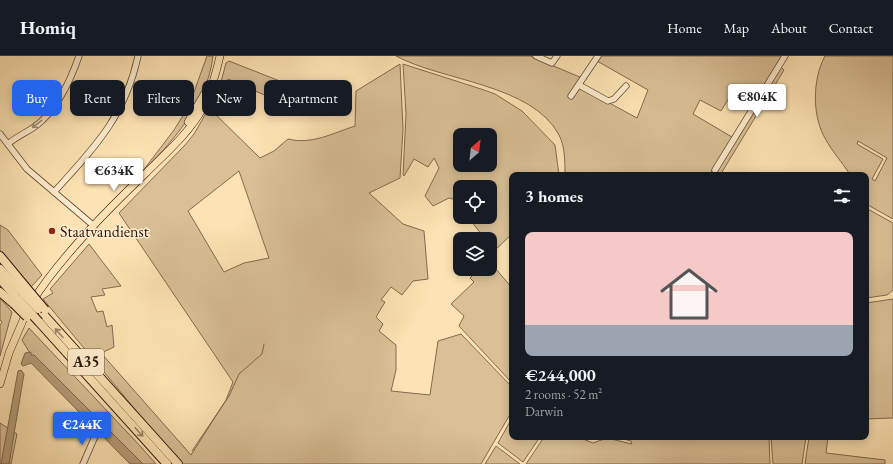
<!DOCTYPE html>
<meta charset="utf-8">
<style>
:root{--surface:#171b24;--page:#20242c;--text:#f1f3f6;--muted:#9ea1a6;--line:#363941;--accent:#2563eb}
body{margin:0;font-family:"EB Garamond",serif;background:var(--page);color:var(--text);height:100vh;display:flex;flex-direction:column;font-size:15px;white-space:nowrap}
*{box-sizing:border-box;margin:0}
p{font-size:13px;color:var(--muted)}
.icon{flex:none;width:22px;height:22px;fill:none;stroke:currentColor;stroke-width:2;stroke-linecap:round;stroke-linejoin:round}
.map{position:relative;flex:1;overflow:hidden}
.panel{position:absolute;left:509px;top:116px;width:360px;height:268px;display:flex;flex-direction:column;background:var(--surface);border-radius:8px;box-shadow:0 2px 10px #0003}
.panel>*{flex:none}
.hud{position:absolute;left:12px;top:24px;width:380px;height:36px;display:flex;gap:8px}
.needle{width:26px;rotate:28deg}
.buttons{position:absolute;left:453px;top:72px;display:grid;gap:8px}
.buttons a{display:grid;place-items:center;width:44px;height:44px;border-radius:8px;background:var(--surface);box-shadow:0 2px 10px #0003;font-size:20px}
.price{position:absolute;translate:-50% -34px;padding:0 9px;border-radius:4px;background:#fff;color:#222;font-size:13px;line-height:26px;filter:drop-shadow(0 1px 2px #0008)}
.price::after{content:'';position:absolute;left:50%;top:24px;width:12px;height:9px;margin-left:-6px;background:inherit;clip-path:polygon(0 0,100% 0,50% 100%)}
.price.current{background:var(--accent);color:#fff}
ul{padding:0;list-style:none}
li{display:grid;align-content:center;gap:8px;height:212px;padding:0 16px}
li span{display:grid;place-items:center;height:124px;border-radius:8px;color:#555}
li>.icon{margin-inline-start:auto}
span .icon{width:72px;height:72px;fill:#fffc;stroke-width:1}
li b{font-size:17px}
h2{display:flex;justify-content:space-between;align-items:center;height:48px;padding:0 16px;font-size:17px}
.tag{padding:0 14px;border-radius:8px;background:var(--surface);box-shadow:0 2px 10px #0003;font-size:14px;line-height:36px}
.tag.current{background:var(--accent);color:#fff}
header{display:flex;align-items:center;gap:24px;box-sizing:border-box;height:56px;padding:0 20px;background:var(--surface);border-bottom:1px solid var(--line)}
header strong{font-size:19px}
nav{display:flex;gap:22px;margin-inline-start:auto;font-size:14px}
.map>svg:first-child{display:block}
.green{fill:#dac096;stroke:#846a50;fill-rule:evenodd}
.water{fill:#b79d7a;stroke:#80674d}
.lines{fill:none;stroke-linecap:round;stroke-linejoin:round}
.stream{stroke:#80674d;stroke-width:1}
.minor-casing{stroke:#624834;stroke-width:7}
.major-casing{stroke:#2e150a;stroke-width:8}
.highway-casing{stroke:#2e150a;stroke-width:10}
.minor{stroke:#feedce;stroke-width:5.5}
.major{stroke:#fde3b3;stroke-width:7}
.highway{stroke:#fde3b3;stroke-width:8}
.highway-bridge-casing{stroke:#2e150a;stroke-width:10;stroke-linecap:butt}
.highway-bridge{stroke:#fde3b3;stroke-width:8}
.oneway{stroke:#a08c76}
.oneway2{stroke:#a08667}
.poi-dot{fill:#8f2418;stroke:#feedce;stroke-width:1.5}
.labels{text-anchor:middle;stroke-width:3;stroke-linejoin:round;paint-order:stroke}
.shield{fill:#feedce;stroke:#6c5645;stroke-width:1}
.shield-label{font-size:15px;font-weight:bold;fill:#2e150a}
.poi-label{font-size:16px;fill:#2e150a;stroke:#feedce;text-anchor:start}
</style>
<header>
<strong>Homiq</strong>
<nav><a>Home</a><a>Map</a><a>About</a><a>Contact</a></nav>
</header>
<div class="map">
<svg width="893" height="408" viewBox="0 0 893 408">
<rect width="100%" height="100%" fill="#fde3b3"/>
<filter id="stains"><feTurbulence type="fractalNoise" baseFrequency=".005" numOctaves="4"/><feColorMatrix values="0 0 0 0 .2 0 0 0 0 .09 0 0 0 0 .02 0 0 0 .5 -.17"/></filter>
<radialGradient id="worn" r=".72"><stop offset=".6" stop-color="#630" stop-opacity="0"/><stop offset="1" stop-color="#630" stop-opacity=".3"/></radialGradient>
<g class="green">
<path d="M207,0H213C207,50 172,85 139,120L174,74L189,50Z"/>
<path d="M396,0H530L582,22L580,31L637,62L648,34L597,5L601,0H782L757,41L737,29L721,55L700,44L693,58L732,81L711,116L714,118L780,10L784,14L722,116L727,119H567L565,118C565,105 565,91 559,79C532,28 442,25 396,0Z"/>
<path d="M825,0H893V163L866,148V119H852L849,117C841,105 832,95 826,84C812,61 812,24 825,0ZM858,85L887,102L875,125L872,123L883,103L857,88Z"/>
<path d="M229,5L300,33L308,46L320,49C304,61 246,30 228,23L225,30L226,32L215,51L211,48L221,26L226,7Z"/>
<path d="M400,8L403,73L400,122L369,137L403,168L424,175L428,223L413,225L402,239L391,231L381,244L385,246L376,261L383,268L379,275L396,289V314L391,335L430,339L438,285L461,278L512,331V355L481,408H183L154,376L43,243L53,237L50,233L51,232L89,188L121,230L102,233L105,239L91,241L97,256L103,255L107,271L112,269L114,291L101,297L191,399L226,344L233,326L119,157L185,89L194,78L209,52L260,102L274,95L288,83C312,89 333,77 355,70L356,35ZM239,115L269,202L244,207L224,216L188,155Z"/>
<path d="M403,8L481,33L495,38L522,55L555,89L559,119H512V178L494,195L490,189V183H485L468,161H490V131H460V151L453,143L449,142L433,150L425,140L439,112L434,102L428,111L414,103L404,120L403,119L406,58ZM460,79H490V109H460Z"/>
<polygon points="866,152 893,167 893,234 887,239 866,242"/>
<polygon points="0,169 8,174 42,219 30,232 0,194"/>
<polygon points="490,206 512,232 512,327 459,270 464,260 451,248 474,226 470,222 479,213 490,213"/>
<polygon points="0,242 12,256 0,300 0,270 2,266 0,264"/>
<polygon points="893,243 893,362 866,363 866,247"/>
<polygon points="29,272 142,392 156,408 143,408 31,299 22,284"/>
<polygon points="512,362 512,381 540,381 523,406 498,387"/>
<polygon points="0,367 17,378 11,408 0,408"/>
<polygon points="544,381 578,381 593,387 607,382 632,388 631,385 616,381 769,381 770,408 526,408"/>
<polygon points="771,381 806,381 802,408 773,408"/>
<polygon points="809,381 828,381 826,397 885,404 885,408 805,408"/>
<polygon points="496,390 520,408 485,408"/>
</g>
<g class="water">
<polygon points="31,296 31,299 34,299 143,408 130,408 31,307 23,310 21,308 25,297"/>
<polygon points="21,314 24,318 9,408 1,408 18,315"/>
</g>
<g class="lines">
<polyline class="stream" points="192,395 229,340 239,318 262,298 264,288"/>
<g class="minor-casing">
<g id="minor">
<polyline points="536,0 552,7 557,0"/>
<polyline points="579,29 608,45 614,43 626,30"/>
<polyline points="571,40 598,0"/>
<polyline points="0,78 27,113 94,170"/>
<path d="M8,88C17,80 28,76 37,69C57,53 71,23 79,0"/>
<polyline points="715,114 785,0"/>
<path d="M54,136C94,92 125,61 138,0"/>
<polyline points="83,408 96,378"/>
</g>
</g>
<g class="major-casing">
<g id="major">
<polyline points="188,66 206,35"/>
<path d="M32,246C61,200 108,153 147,116C167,96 189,77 203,52C211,36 216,17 220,0"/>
<polyline points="0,328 9,297 27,255"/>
</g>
</g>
<g class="highway-casing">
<g id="highway">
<polyline points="0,200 24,229"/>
<polyline points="0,213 21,235"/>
<polyline points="0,223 17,242"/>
<polyline points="0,236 14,248"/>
<polyline points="43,258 178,408"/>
<polyline points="39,266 167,408"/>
</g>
</g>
<use href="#minor" class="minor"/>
<use href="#major" class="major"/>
<use href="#highway" class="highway"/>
<g class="highway-bridge-casing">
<g id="highway-bridge">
<polyline points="24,229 45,254"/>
<polyline points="21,235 38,253"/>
<polyline points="17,242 39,266"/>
<polyline points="14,248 27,261"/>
</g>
</g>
<use href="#highway-bridge" class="highway-bridge"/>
</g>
<defs><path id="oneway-shaft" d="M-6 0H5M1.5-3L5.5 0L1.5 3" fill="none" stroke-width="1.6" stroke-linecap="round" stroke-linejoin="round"/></defs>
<use class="oneway" href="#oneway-shaft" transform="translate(37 68) rotate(142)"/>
<g class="oneway2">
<use href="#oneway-shaft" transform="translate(59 277) rotate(-132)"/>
<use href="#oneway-shaft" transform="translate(139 376) rotate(48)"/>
</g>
<circle class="poi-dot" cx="52" cy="175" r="4"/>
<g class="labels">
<rect class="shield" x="68" y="293" width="36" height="26" rx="3"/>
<g class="shield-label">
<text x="86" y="311">A35</text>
</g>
<g class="poi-label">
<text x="60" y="181">Staatvandienst</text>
</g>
</g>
<rect width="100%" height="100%" filter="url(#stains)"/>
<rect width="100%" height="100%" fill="url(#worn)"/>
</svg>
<div class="buttons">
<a><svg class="needle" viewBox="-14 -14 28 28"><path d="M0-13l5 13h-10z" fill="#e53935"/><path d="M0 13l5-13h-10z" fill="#9ea1a6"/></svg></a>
<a><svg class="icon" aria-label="locate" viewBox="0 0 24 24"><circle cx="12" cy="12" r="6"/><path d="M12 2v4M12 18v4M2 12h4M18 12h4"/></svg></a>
<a><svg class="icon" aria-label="layers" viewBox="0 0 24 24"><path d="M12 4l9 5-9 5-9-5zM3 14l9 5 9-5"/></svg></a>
</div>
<b class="price" style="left:757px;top:62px">€804K</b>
<b class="price" style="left:114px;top:136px">€634K</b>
<b class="price current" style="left:82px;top:390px">€244K</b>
<div class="hud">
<a class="tag current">Buy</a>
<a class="tag">Rent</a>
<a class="tag">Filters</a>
<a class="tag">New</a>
<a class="tag">Apartment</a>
</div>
<section class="panel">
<h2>3 homes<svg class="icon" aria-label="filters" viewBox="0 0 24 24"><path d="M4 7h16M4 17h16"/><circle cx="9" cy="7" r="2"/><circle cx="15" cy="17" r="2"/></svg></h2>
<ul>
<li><span style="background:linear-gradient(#f6c9c9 75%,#9aa5b1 0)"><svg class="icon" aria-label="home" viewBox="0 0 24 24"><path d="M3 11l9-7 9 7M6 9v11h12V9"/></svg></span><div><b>€244,000</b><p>2 rooms · 52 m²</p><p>Darwin</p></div></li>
</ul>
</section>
</div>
